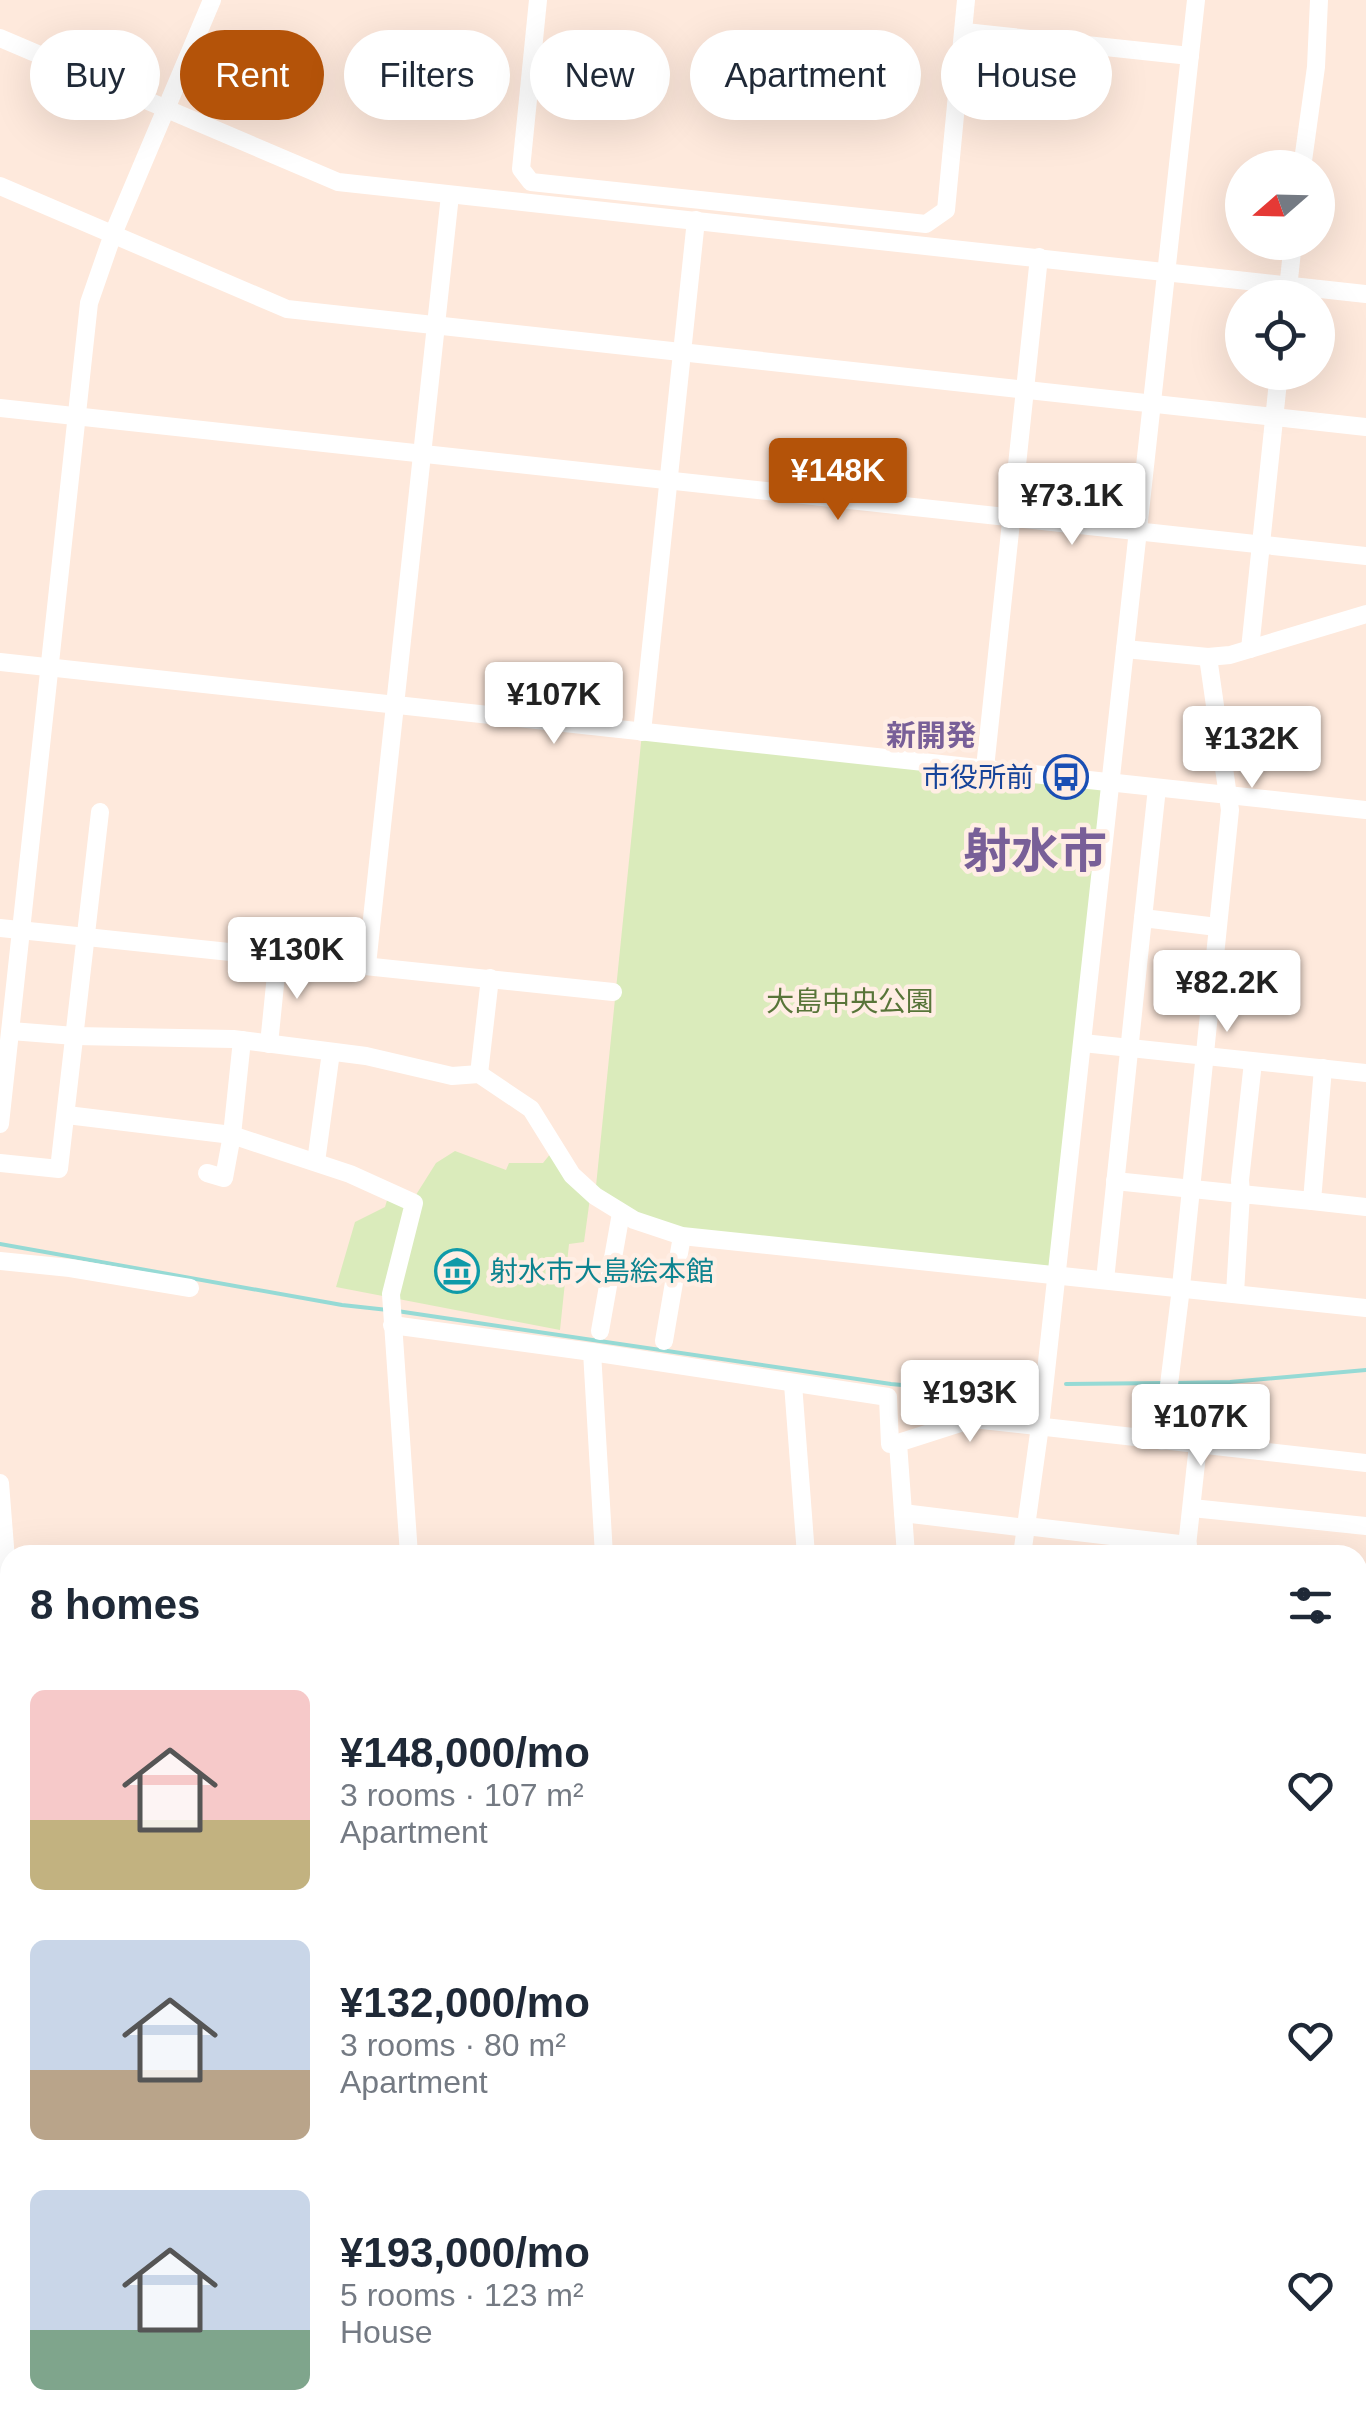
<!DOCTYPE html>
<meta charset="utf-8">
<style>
:root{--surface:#fff;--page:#f2f2f3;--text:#1f2937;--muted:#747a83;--accent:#b45309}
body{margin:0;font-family:Arial,"Noto Sans JP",sans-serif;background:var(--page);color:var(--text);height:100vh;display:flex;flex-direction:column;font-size:38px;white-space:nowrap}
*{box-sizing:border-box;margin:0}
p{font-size:32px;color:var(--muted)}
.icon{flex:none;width:55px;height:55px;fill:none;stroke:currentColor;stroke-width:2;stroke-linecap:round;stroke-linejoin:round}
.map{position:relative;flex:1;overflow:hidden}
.side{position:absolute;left:0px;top:1545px;width:1368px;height:890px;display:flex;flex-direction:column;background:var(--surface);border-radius:30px 30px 0 0;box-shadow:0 10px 40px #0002}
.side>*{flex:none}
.guide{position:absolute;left:30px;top:30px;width:1308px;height:90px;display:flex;gap:20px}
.needle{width:65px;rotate:250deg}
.buttons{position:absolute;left:1225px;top:150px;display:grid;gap:20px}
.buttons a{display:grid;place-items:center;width:110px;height:110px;border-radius:50%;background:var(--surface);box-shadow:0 10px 40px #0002;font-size:50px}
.price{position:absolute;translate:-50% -85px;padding:0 22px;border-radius:10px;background:#fff;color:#222;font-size:32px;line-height:65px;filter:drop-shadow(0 2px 5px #0008)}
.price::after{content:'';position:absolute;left:50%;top:60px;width:30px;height:22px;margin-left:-15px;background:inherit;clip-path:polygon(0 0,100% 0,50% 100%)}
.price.current{background:var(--accent);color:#fff}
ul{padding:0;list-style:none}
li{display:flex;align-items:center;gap:30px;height:250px;padding:0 30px}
li span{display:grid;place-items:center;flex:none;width:280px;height:200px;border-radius:15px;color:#555}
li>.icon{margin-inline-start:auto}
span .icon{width:120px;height:120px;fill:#fffc;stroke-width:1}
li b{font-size:42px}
h2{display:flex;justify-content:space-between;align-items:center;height:120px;padding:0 30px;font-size:42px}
.chip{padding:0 35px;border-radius:45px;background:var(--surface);box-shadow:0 10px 40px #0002;font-size:35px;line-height:90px}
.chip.current{background:var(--accent);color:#fff}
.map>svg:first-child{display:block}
.education{fill:#e6daf9}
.green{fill:#daebbb}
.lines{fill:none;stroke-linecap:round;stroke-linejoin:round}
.stream{stroke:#96dad5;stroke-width:4}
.minor{stroke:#fff;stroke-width:18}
.major{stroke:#ffbd92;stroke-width:20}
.labels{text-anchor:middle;stroke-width:9;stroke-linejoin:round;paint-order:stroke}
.transit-label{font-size:28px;fill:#164399;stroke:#ffeee4;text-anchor:end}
.park-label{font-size:28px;fill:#587539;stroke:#ffeee4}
.culture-label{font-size:28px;fill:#0d838f;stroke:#ffeee4;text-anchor:start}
.neighbourhood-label{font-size:30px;font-weight:bold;fill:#785f98;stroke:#ffeee4}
.town-label{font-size:48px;font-weight:bold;fill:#785f98;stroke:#ffeee4}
</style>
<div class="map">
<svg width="1366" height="2435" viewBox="0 0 1366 2435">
<rect width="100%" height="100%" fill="#fee9dc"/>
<polygon class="education" points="945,2425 1226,2425 1222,2435 949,2435"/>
<g class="green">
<polygon points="642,733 1110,783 1056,1274 661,1230 595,1196"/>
<polygon points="455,1151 506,1170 509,1163 543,1163 551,1153 590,1198 584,1242 569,1244 560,1330 336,1287 355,1222 385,1207 388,1197 409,1206 436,1163"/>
</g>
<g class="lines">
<g class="stream">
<polyline points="0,1244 342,1305 388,1310"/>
<polyline points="397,1311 891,1384 934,1388 1027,1385"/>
<polyline points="1176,1383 1230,1382 1366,1370"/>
<polyline points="1066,1384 1163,1383"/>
<polyline points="0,2124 10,2140"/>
<polyline points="330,2425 345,2435"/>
</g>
<g class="minor">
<polyline points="538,0 521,169 531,182 926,224 946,210 966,0"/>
<polyline points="965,32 1190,56"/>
<polyline points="0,38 338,182 1366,294"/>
<polyline points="1302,168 1316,67 1319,0"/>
<polyline points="0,186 287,309 1366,427"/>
<polyline points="1287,298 1293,242"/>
<polyline points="0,408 1366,556"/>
<polyline points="1125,649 1208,657 1230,655 1366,614"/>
<polyline points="1250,649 1279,372"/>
<polyline points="0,662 1366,810"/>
<polyline points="642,732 696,220"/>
<polyline points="985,768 1039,257"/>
<polyline points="1143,918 1157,788"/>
<polyline points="0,928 613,992"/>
<polyline points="367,965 450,195"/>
<polyline points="11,1031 75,1036 233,1039 366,1056 452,1076 479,1074 531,1109 572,1175 595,1196 634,1220 682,1236 1366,1308"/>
<polyline points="1083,1043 1366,1073"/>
<polyline points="269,1044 278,955"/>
<polyline points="479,1074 490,978"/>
<polyline points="67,1115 232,1135 350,1174 414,1203 391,1294 409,1555"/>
<polyline points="0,1124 89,303 113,234 212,0"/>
<polyline points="316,1162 331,1052"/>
<polyline points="0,1163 59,1169 100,812"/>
<polyline points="207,1173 224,1178 232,1135 242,1040"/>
<polyline points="1115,1181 1241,1194 1240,1180 1253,1062"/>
<polyline points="1312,1201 1366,1207"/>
<polyline points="0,1261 70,1268 190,1288"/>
<polyline points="1105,1280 1143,918 1217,927"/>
<polyline points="1235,1293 1241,1194 1312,1201 1323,1068"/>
<polyline points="392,1325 592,1352"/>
<polyline points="600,1331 621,1213"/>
<polyline points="664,1341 682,1236"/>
<polyline points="793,1384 806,1555"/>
<polyline points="1162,1441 1180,1296 1230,810 1208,657"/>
<polyline points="0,1483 8,1585 6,1654 10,1687"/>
<polyline points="1192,1508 1366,1526"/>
<polyline points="903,1513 1026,1528"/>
<polyline points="1026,1526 1188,1545"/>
<polyline points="604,1555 592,1352 888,1397 890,1444"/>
<polyline points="906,1555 898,1443 973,1419 1366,1463"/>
<polyline points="1022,1555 1040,1426 1196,0"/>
<polyline points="1186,1555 1198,1445"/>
<polyline points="1358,1759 1366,1760"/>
<polyline points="0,1763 10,1763"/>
<polyline points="1358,1863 1366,1864"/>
<polyline points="1358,1960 1366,1961"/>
<polyline points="1358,2099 1366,2101"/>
<polyline points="0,2156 10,2151"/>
<polyline points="1366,2246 1363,2247 1366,2263"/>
<polyline points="1358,2331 1366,2329"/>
<polyline points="1358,2372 1366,2370"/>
<polyline points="0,2405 10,2383"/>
<polyline points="1358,2410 1366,2420"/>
<polyline points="160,2425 174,2435"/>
<polyline points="351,2425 365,2435"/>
<polyline points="568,2425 575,2435"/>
<polyline points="698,2425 712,2435"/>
<polyline points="938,2425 942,2435"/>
<polyline points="1352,2425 1360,2435"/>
<polyline points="197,2435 235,2425"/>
<polyline points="431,2435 439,2425"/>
<polyline points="501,2435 508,2425"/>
<polyline points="614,2435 621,2425"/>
<polyline points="781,2435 788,2425"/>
<polyline points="819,2435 821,2425"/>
</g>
<g class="major">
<polyline points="1358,2048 1366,1993"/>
<polyline points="0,2356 10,2363"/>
<polyline points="95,2425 107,2435"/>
<polyline points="1242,2435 1246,2425"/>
</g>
</g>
<defs>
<g id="bus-ring" transform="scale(2.25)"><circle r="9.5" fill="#ffeee4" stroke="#1a4fb4" stroke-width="1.5"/><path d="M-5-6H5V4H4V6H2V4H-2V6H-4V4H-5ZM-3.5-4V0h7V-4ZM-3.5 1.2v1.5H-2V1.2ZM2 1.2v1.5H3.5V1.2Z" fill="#1a4fb4"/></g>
<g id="museum-ring" transform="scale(2.25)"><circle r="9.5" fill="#ffeee4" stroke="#0f9aa8" stroke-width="1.5"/><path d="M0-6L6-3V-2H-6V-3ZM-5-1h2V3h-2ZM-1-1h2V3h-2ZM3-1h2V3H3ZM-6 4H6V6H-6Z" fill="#0f9aa8"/></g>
</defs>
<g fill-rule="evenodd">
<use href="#bus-ring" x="1066" y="777"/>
<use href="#museum-ring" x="457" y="1271"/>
</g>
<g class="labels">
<g class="transit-label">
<text x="1034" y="787">市役所前</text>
</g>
<g class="park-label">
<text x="850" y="1011">大島中央公園</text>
</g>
<g class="culture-label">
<text x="490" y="1281">射水市大島絵本館</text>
</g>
<g class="neighbourhood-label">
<text x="931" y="746">新開発</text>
</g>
<g class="town-label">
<text x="1035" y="868">射水市</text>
</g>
</g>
</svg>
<div class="buttons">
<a><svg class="needle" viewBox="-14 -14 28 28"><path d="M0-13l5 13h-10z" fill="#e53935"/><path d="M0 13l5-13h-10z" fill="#747a83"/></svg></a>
<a><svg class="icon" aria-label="locate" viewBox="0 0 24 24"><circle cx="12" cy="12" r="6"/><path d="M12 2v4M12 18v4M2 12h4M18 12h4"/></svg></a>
</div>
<b class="price current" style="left:838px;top:523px">¥148K</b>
<b class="price" style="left:1072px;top:548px">¥73.1K</b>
<b class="price" style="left:554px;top:747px">¥107K</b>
<b class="price" style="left:1252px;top:791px">¥132K</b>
<b class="price" style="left:297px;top:1002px">¥130K</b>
<b class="price" style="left:1227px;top:1035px">¥82.2K</b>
<b class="price" style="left:970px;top:1445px">¥193K</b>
<b class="price" style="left:1201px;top:1469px">¥107K</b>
<div class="guide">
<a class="chip">Buy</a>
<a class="chip current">Rent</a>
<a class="chip">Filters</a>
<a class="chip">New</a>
<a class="chip">Apartment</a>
<a class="chip">House</a>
</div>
<section class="side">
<h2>8 homes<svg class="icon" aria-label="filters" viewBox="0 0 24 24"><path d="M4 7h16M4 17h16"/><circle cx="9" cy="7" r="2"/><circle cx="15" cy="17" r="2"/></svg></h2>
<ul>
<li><span style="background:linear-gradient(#f6c9c9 65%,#c2b280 0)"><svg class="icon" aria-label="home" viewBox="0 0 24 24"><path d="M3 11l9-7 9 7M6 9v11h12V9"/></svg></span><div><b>¥148,000/mo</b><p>3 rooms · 107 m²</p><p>Apartment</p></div><svg class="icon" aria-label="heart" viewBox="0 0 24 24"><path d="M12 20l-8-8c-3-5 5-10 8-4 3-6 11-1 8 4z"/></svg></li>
<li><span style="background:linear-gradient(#c9d6e8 65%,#b9a48a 0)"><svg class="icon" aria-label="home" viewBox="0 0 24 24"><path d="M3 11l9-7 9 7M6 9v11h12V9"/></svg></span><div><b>¥132,000/mo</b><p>3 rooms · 80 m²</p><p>Apartment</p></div><svg class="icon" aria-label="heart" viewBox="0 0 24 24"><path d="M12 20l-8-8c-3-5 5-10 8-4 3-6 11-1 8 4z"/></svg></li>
<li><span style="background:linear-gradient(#c9d6e8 70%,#7fa58c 0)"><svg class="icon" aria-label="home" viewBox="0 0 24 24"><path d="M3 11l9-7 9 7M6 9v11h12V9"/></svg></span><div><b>¥193,000/mo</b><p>5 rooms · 123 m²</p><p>House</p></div><svg class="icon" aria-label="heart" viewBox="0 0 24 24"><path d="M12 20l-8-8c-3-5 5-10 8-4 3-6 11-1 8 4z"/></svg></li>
</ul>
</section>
</div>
